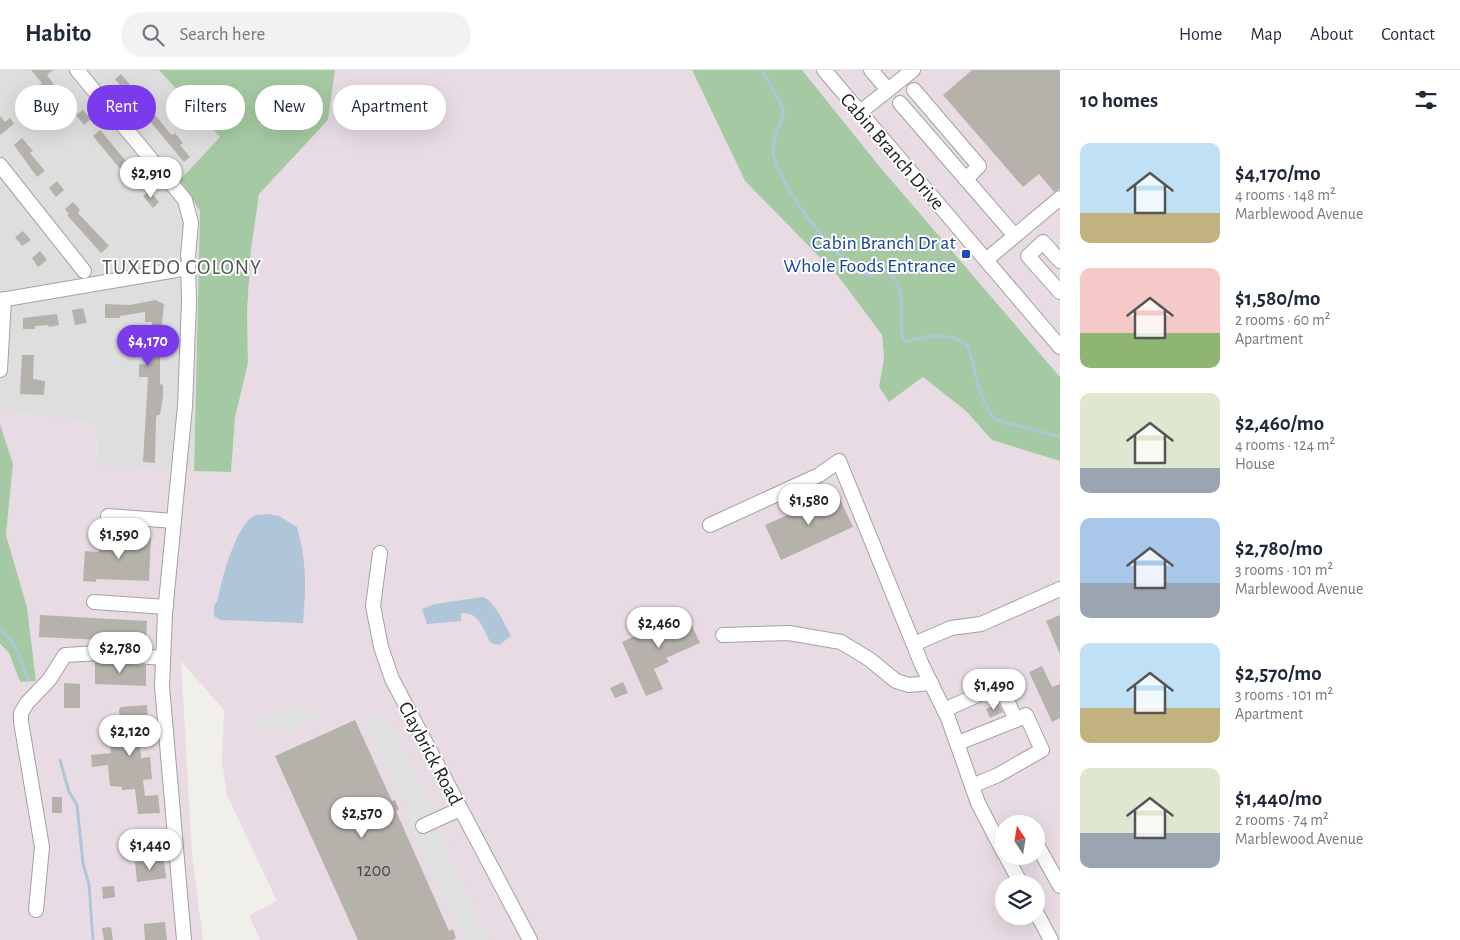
<!DOCTYPE html>
<meta charset="utf-8">
<style>
:root{--surface:#fff;--page:#f2f2f3;--text:#1f2937;--muted:#747a83;--line:#e0e1e3;--accent:#7c3aed}
body{margin:0;font-family:"Alegreya Sans",sans-serif;background:var(--page);color:var(--text);height:100vh;display:flex;flex-direction:column;font-size:19px;white-space:nowrap}
*{box-sizing:border-box;margin:0}
p{font-size:16px;color:var(--muted)}
.icon{flex:none;width:28px;height:28px;fill:none;stroke:currentColor;stroke-width:2;stroke-linecap:round;stroke-linejoin:round}
.map{position:relative;flex:1;overflow:hidden}
.details{display:flex;flex-direction:column;background:var(--surface);width:400px}
.details>*{flex:none}
.banner{position:absolute;left:15px;top:15px;width:475px;height:45px;display:flex;gap:10px}
.needle{width:32px;rotate:348deg}
.tools{position:absolute;left:995px;top:745px;display:grid;gap:10px}
.tools a{display:grid;place-items:center;width:50px;height:50px;border-radius:50%;background:var(--surface);box-shadow:0 5px 20px #0002;font-size:25px}
.price{position:absolute;translate:-50% -42px;padding:0 11px;border-radius:18px;background:#fff;color:#222;font-size:16px;line-height:32px;filter:drop-shadow(0 1px 2px #0008)}
.price::after{content:'';position:absolute;left:50%;top:30px;width:15px;height:11px;margin-left:-8px;background:inherit;clip-path:polygon(0 0,100% 0,50% 100%)}
.price.active{background:var(--accent);color:#fff}
ul{padding:0;list-style:none}
li{display:flex;align-items:center;gap:15px;height:125px;padding:0 20px}
li span{display:grid;place-items:center;flex:none;width:140px;height:100px;border-radius:10px;color:#555}
li>.icon{margin-inline-start:auto}
span .icon{width:60px;height:60px;fill:#fffc;stroke-width:1}
li b{font-size:21px}
h2{display:flex;justify-content:space-between;align-items:center;height:60px;padding:0 20px;font-size:21px}
.tag{padding:0 18px;border-radius:22px;background:var(--surface);box-shadow:0 5px 20px #0002;font-size:18px;line-height:45px}
.tag.active{background:var(--accent);color:#fff}
header{display:flex;align-items:center;gap:30px;box-sizing:border-box;height:70px;padding:0 25px;background:var(--surface);border-bottom:1px solid var(--line)}
header strong{font-size:24px}
nav{display:flex;gap:28px;margin-inline-start:auto;font-size:18px}
.search{width:350px;height:45px;background:var(--page);display:flex;align-items:center;gap:12px;box-sizing:border-box;padding:0 18px;border-radius:28px;color:var(--muted);font-size:19px}
main{display:flex;flex:1;min-height:0}
.map>svg:first-child{display:block}
.residential{fill:#dfdede}
.industrial{fill:#e8dbe3;fill-rule:evenodd}
.forest{fill:#a5caa3}
.parking{fill:#e1e1e1}
.water{fill:#afc5d8}
.lines{fill:none;stroke-linecap:round;stroke-linejoin:round}
.stream{stroke:#afc5d8;stroke-width:3}
.building{fill:#b5b2ac}
.minor-casing{stroke:#a2a2a2;stroke-width:16}
.minor{stroke:#fff;stroke-width:14}
.transit-dot{fill:#1a4fb4;stroke:#fff;stroke-width:2}
.labels{text-anchor:middle;stroke-width:4;stroke-linejoin:round;paint-order:stroke}
.number-label{font-size:18px;fill:#464544}
.street-label{font-size:20px;fill:#212121;stroke:#fff}
.transit-label{font-size:20px;fill:#164399;stroke:#fff;text-anchor:end}
.neighbourhood-label{font-size:21px;letter-spacing:1px;fill:#545454;stroke:#fff}
</style>
<header>
<strong>Habito</strong>
<div class="search"><svg class="icon" aria-label="search" viewBox="0 0 24 24"><circle cx="10" cy="10" r="6"/><path d="M15 15l6 6"/></svg>Search here</div>
<nav><a>Home</a><a>Map</a><a>About</a><a>Contact</a></nav>
</header>
<main>
<div class="map">
<svg width="1060" height="870" viewBox="0 0 1060 870">
<rect width="100%" height="100%" fill="#f0efe9"/>
<polygon class="residential" points="0,0 159,0 220,67 180,110 200,141 194,401 97,396 96,354 0,340"/>
<g class="industrial">
<path d="M335,0H692L745,111L838,206L882,265L884,288L879,316L889,332L923,307L966,341L992,370L1060,391V870H260L249,845L277,831L227,725L222,692L224,640L181,591L192,783L203,870H0V575L9,583L20,612L36,611L27,537L6,465L13,394L0,354V340L96,354L97,396L231,402L235,348L248,293L247,241L251,180L259,123L328,50ZM1004,754H1036V786H1004ZM1004,814H1036V846H1004Z"/>
<polygon points="802,0 1060,0 1060,307 880,97"/>
</g>
<g class="forest">
<polygon points="159,0 335,0 328,50 259,124 251,180 247,241 248,293 235,348 231,402 194,401 200,141 180,110 220,67"/>
<polygon points="692,0 802,0 880,97 1060,307 1060,391 992,370 966,341 923,307 889,332 879,317 884,288 882,265 838,206 745,111"/>
<polygon points="0,354 13,394 6,465 27,537 36,611 20,612 9,583 0,574"/>
</g>
<g class="parking">
<polygon points="302,636 304,644 317,641 317,652 299,653 298,661 262,664 260,656 253,656 253,646 270,644 272,646 274,638"/>
<polygon points="378,642 384,656 392,655 399,673 394,678 397,680 403,678 416,707 411,709 410,714 418,711 432,741 424,746 432,763 441,761 452,787 446,790 445,793 454,792 465,817 459,821 459,824 467,822 478,848 473,850 473,854 481,852 489,870 461,870 466,867 467,862 462,855 456,857 440,822 446,820 446,815 443,813 437,815 424,787 430,781 427,778 421,780 404,742 410,739 409,733 405,726 398,728 388,706 395,701 391,698 386,701 374,675 381,671 378,668 372,671 362,649"/>
</g>
<g class="water">
<path d="M268,444L279,446L297,457C307,493 306,516 303,553L220,550L214,546V536L218,530C221,511 237,451 256,445C259,444 264,445 268,444Z"/>
<path d="M483,527C494,530 505,555 511,566L499,575L491,573C482,559 481,542 461,543V551L427,554L422,539L435,534Z"/>
</g>
<g class="lines">
<g class="stream">
<path d="M762,0L783,38C785,53 771,66 773,82C776,112 841,200 871,206L882,199C915,212 893,263 906,272C926,266 949,261 967,275C977,300 977,330 996,350L1060,367"/>
<polyline points="0,557 16,578 28,609"/>
<polyline points="60,690 69,722 77,735 83,794 89,814 93,870"/>
</g>
</g>
<g class="building">
<polygon points="31,0 53,0 47,5 54,15 45,22 39,15 42,13"/>
<polygon points="972,0 1060,0 1060,118 1058,120 1054,122 1039,104 1023,117 943,25"/>
<polygon points="121,4 131,16 125,21 115,9"/>
<polygon points="67,20 74,29 67,34 60,26"/>
<polygon points="139,25 169,62 172,65 175,63 183,73 180,75 190,87 184,92 133,31"/>
<polygon points="83,40 91,49 84,55 76,45"/>
<polygon points="0,46 5,52 10,48 14,54 0,65"/>
<polygon points="100,60 141,109 130,118 122,110 126,106 93,66"/>
<polygon points="22,68 33,81 30,83 45,101 37,107 14,75"/>
<polygon points="57,111 64,120 56,127 49,118"/>
<polygon points="150,121 159,132 153,138 143,126"/>
<polygon points="73,132 80,140 78,143 109,176 101,183 67,145 69,144 65,139"/>
<polygon points="23,161 31,170 22,176 15,167"/>
<polygon points="40,181 47,190 38,197 32,188"/>
<polygon points="155,230 164,234 160,273 160,314 163,315 163,326 160,345 157,345 156,348 155,393 143,392 148,307 139,307 139,294 149,295 152,252 145,252 145,242 120,246 120,248 105,248 105,234 130,235"/>
<polygon points="83,238 87,253 75,255 72,240"/>
<polygon points="57,244 59,255 49,257 48,255 35,256 35,259 23,259 23,248"/>
<polygon points="22,285 34,285 33,309 45,311 44,325 20,324"/>
<polygon points="827,420 830,426 837,423 853,457 781,490 765,455 819,431 816,425"/>
<polygon points="100,465 151,468 149,511 96,509 96,512 83,511 85,481 99,482"/>
<polygon points="686,543 700,573 666,588 669,592 654,599 663,619 646,626 622,572"/>
<polygon points="40,545 147,551 146,572 39,567"/>
<polygon points="1060,545 1060,584 1046,551"/>
<polygon points="95,592 146,595 146,616 95,614"/>
<polygon points="1042,596 1052,617 1060,614 1060,648 1052,652 1029,602"/>
<polygon points="623,612 628,623 615,628 610,618"/>
<polygon points="64,613 80,614 80,638 64,638"/>
<polygon points="999,634 1003,642 990,648 986,639"/>
<polygon points="147,635 149,673 140,674 141,688 150,687 152,709 143,710 145,726 158,725 160,743 138,744 135,719 122,720 122,717 110,716 108,695 92,697 91,685 111,683 109,663 121,660 119,640 121,637"/>
<polygon points="355,650 392,731 395,730 399,740 396,741 449,861 453,859 456,868 453,870 358,870 275,686"/>
<rect x="52" y="727" width="10" height="16"/>
<polygon points="164,790 166,808 137,812 135,792"/>
<polygon points="114,816 115,827 103,829 102,817"/>
<polygon points="165,852 167,870 145,870 144,854"/>
<polygon points="111,857 113,870 104,870 102,858"/>
</g>
<g class="lines">
<g class="minor-casing">
<g id="minor">
<polyline points="77,0 185,130 191,153 188,186"/>
<polyline points="824,0 1060,277"/>
<polyline points="871,0 888,20"/>
<polyline points="914,20 979,96 966,109"/>
<polyline points="900,33 1015,166"/>
<polyline points="859,43 913,0"/>
<polyline points="0,95 84,201"/>
<polyline points="986,190 1060,128"/>
<polyline points="1060,191 1043,172 1028,186 1060,222"/>
<polyline points="0,230 188,198"/>
<polyline points="0,300 4,229"/>
<polyline points="108,446 174,451"/>
<polyline points="710,455 819,405 839,391 922,595 948,648 978,733 1004,783"/>
<polyline points="380,483 373,536 381,577 392,609 530,870"/>
<polyline points="94,532 166,537"/>
<polyline points="723,565 789,563 841,572 869,589 896,611 909,615 931,613"/>
<polyline points="914,574 951,558 981,554 1060,519"/>
<polyline points="944,640 1000,615 1016,650 958,673"/>
<polyline points="972,716 998,705 1042,680 1026,645 1016,650"/>
<polyline points="423,756 460,739"/>
<polyline points="1036,773 1060,816"/>
<polyline points="1006,786 1021,814"/>
<polyline points="36,840 42,777 21,652 21,643 27,633 49,610 65,585 100,583 163,588"/>
<polyline points="1036,842 1051,870"/>
<polyline points="184,870 162,616 165,543 185,336 189,231 188,193"/>
</g>
</g>
<use href="#minor" class="minor"/>
</g>
<rect class="transit-dot" x="961" y="179" width="10" height="10" rx="2.5"/>
<g class="labels">
<g class="number-label">
<text x="374" y="806">1200</text>
</g>
<g class="street-label">
<text transform="translate(893 81) rotate(49)" y="7">Cabin Branch Drive</text>
<text transform="translate(431 683) rotate(62)" y="7">Claybrick Road</text>
</g>
<g class="transit-label">
<text x="956" y="179">Cabin Branch Dr at<tspan x="956" dy="23">Whole Foods Entrance</tspan></text>
</g>
<g class="neighbourhood-label">
<text x="182" y="204">TUXEDO COLONY</text>
</g>
</g>
</svg>
<div class="tools">
<a><svg class="needle" viewBox="-14 -14 28 28"><path d="M0-13l5 13h-10z" fill="#e53935"/><path d="M0 13l5-13h-10z" fill="#747a83"/></svg></a>
<a><svg class="icon" aria-label="layers" viewBox="0 0 24 24"><path d="M12 4l9 5-9 5-9-5zM3 14l9 5 9-5"/></svg></a>
</div>
<b class="price" style="left:151px;top:129px">$2,910</b>
<b class="price active" style="left:148px;top:297px">$4,170</b>
<b class="price" style="left:809px;top:456px">$1,580</b>
<b class="price" style="left:119px;top:490px">$1,590</b>
<b class="price" style="left:659px;top:579px">$2,460</b>
<b class="price" style="left:120px;top:604px">$2,780</b>
<b class="price" style="left:994px;top:641px">$1,490</b>
<b class="price" style="left:130px;top:687px">$2,120</b>
<b class="price" style="left:362px;top:769px">$2,570</b>
<b class="price" style="left:150px;top:801px">$1,440</b>
<div class="banner">
<a class="tag">Buy</a>
<a class="tag active">Rent</a>
<a class="tag">Filters</a>
<a class="tag">New</a>
<a class="tag">Apartment</a>
</div>
</div>
<section class="details">
<h2>10 homes<svg class="icon" aria-label="filters" viewBox="0 0 24 24"><path d="M4 7h16M4 17h16"/><circle cx="9" cy="7" r="2"/><circle cx="15" cy="17" r="2"/></svg></h2>
<ul>
<li><span style="background:linear-gradient(#bfe0f5 70%,#c2b280 0)"><svg class="icon" aria-label="home" viewBox="0 0 24 24"><path d="M3 11l9-7 9 7M6 9v11h12V9"/></svg></span><div><b>$4,170/mo</b><p>4 rooms · 148 m²</p><p>Marblewood Avenue</p></div></li>
<li><span style="background:linear-gradient(#f6c9c9 65%,#8fb573 0)"><svg class="icon" aria-label="home" viewBox="0 0 24 24"><path d="M3 11l9-7 9 7M6 9v11h12V9"/></svg></span><div><b>$1,580/mo</b><p>2 rooms · 60 m²</p><p>Apartment</p></div></li>
<li><span style="background:linear-gradient(#dfe7d0 75%,#9aa5b1 0)"><svg class="icon" aria-label="home" viewBox="0 0 24 24"><path d="M3 11l9-7 9 7M6 9v11h12V9"/></svg></span><div><b>$2,460/mo</b><p>4 rooms · 124 m²</p><p>House</p></div></li>
<li><span style="background:linear-gradient(#a9c7e8 65%,#9aa5b1 0)"><svg class="icon" aria-label="home" viewBox="0 0 24 24"><path d="M3 11l9-7 9 7M6 9v11h12V9"/></svg></span><div><b>$2,780/mo</b><p>3 rooms · 101 m²</p><p>Marblewood Avenue</p></div></li>
<li><span style="background:linear-gradient(#bfe0f5 65%,#c2b280 0)"><svg class="icon" aria-label="home" viewBox="0 0 24 24"><path d="M3 11l9-7 9 7M6 9v11h12V9"/></svg></span><div><b>$2,570/mo</b><p>3 rooms · 101 m²</p><p>Apartment</p></div></li>
<li><span style="background:linear-gradient(#dfe7d0 65%,#9aa5b1 0)"><svg class="icon" aria-label="home" viewBox="0 0 24 24"><path d="M3 11l9-7 9 7M6 9v11h12V9"/></svg></span><div><b>$1,440/mo</b><p>2 rooms · 74 m²</p><p>Marblewood Avenue</p></div></li>
</ul>
</section>
</main>
